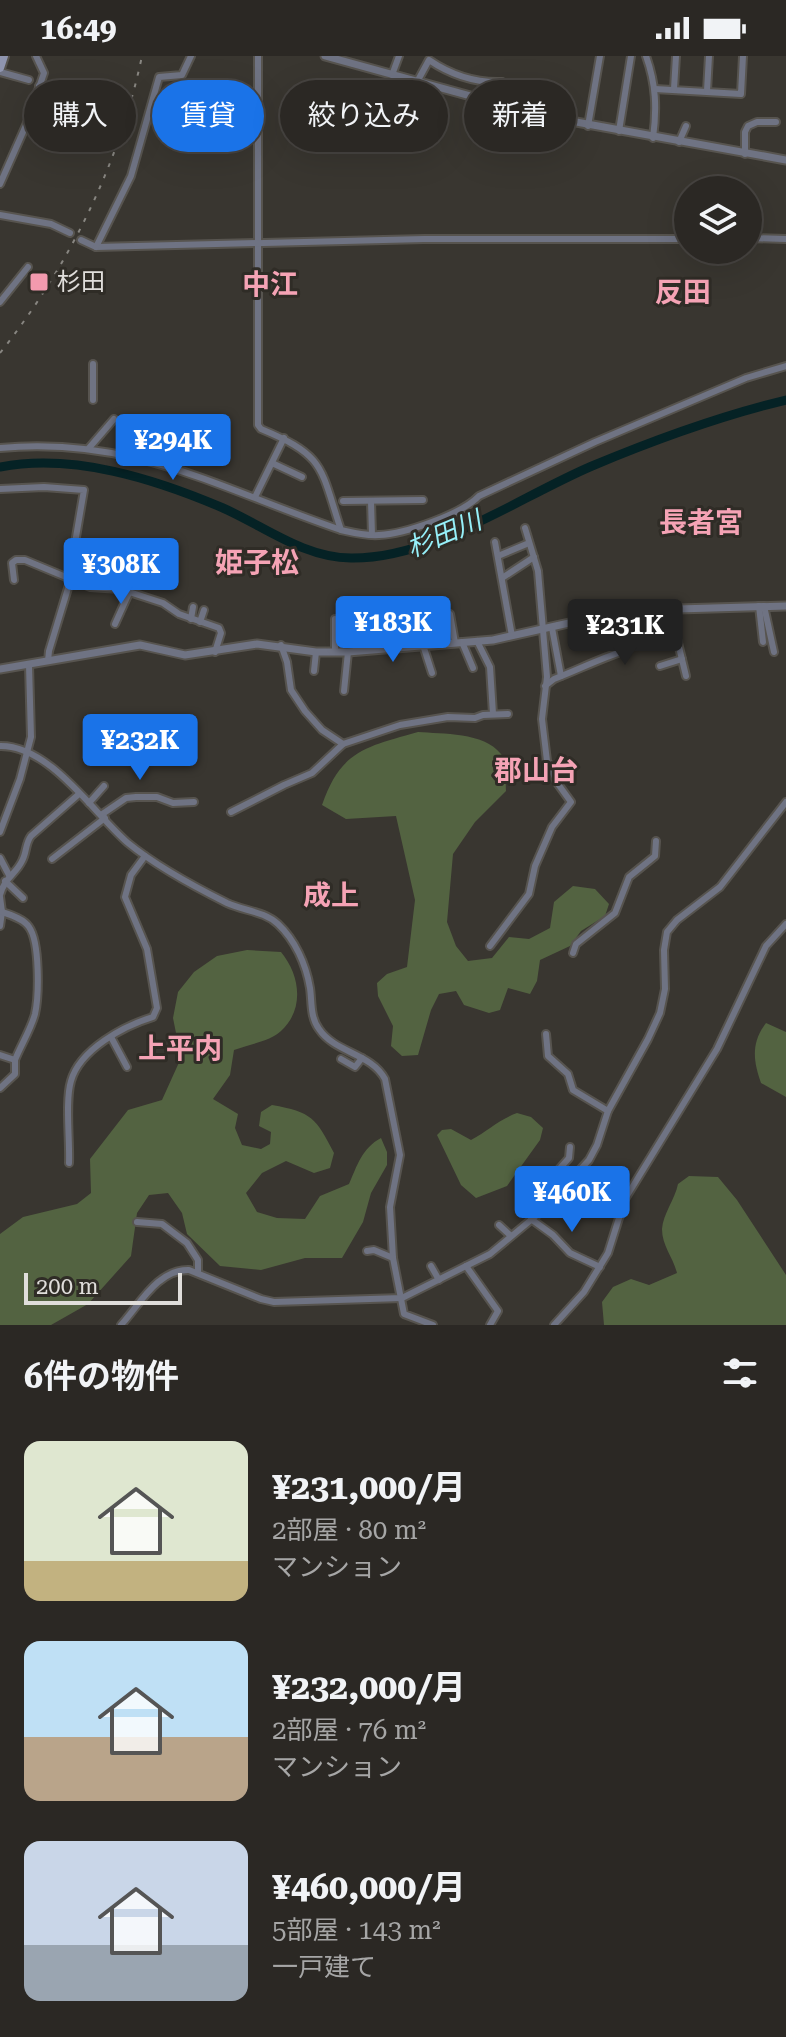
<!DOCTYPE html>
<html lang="ja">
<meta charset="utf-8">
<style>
:root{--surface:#2b2824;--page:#373431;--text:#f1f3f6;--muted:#a6a6a6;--line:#474441;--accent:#1a73e8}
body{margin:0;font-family:"Roboto Serif","Noto Sans JP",serif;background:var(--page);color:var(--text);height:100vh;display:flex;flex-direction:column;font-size:30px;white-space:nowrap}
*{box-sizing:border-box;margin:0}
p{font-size:26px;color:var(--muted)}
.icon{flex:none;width:44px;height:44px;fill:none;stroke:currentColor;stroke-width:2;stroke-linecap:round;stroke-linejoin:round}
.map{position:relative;height:1269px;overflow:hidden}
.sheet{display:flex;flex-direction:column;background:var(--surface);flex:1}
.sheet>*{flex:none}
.banner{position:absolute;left:24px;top:24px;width:738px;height:72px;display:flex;gap:16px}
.fabs{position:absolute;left:674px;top:120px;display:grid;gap:16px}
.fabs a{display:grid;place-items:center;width:88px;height:88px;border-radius:50%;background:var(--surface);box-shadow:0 8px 32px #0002,0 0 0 2px var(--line);font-size:40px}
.scale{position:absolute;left:24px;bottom:20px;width:158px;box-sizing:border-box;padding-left:8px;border:4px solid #e0dedb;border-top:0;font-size:22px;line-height:28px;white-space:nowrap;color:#e0dedb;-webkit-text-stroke:6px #2f2c26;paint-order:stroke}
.price{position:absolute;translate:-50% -68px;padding:0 18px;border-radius:8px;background:var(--accent);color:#fff;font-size:26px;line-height:52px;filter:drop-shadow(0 2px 4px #0008)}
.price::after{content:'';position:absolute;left:50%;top:48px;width:24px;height:18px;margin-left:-12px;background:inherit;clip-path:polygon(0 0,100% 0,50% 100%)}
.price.on{background:#222;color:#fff}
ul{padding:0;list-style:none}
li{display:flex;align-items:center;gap:24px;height:200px;padding:0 24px}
li span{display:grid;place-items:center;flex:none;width:224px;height:160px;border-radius:16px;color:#555}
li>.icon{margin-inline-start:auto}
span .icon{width:96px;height:96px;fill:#fffc;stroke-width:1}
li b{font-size:34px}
h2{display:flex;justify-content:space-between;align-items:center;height:96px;padding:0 24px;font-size:34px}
.tag{padding:0 28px;border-radius:36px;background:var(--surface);box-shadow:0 8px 32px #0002,0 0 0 2px var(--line);font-size:28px;line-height:72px}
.tag.on{background:var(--accent);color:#fff}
.status{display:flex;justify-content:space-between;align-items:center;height:56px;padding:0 40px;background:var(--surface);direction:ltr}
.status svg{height:22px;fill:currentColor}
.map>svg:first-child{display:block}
.forest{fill:#536341}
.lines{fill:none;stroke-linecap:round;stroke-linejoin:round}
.river{stroke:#052225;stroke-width:9}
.minor-casing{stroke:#57544f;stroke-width:10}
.tertiary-casing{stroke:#57544f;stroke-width:11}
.secondary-casing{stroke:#57544f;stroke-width:12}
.minor{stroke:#6f7383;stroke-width:6}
.tertiary{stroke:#6f7383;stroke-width:7}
.secondary{stroke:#8f95af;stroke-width:8}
.rail{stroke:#888681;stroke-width:2;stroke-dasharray:4 8;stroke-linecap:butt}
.poi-dot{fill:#f29aae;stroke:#2f2c26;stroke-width:3}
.labels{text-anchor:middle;stroke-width:6;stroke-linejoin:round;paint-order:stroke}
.poi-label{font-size:24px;fill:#e0dedb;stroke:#2f2c26;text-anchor:start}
.water-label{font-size:26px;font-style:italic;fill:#96f0f9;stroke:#2f2c26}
.quarter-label{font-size:28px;font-weight:bold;fill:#f5a3b5;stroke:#2f2c26}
</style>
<div class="status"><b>16:49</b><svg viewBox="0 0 49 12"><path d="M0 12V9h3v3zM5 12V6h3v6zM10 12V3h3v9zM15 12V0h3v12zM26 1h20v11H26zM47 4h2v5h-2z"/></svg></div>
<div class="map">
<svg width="786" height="1269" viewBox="0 0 786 1269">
<rect width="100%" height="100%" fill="#393630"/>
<g class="forest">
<path d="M418,676C442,678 484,676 501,698C508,707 505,724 506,735L475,766L453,798L447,866L456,890L468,905L492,902L509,881L529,883L550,872L554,846L573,830L595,833L609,848L605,860L581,875L570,890L540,904L537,925L530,938L508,932L500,954L489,957L464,949L456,935L439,938L431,954L418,999L402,1000L391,990L393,970L378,940L377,927L387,918L407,911L415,844L396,760L346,763L322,749C341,694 366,691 418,676Z"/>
<path d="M247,894L281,896C300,919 305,953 281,975C271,985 247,989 234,994L230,1019L213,1043L238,1058L235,1072L242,1089L261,1093L270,1088L271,1076L259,1070L261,1056L272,1049C312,1056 316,1062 334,1097L330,1112L314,1117L286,1105L262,1117L246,1137L257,1156L277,1162L305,1163L320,1140L349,1128C357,1110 362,1092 381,1082L387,1096V1109L371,1137L363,1166L342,1202H305L261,1214L220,1210L187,1178L182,1157L168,1137L149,1139L137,1157L131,1200L88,1248L51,1269H0V1178L23,1161L77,1148L91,1137L90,1103L128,1054L162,1044L181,1002L173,962L178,936L194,916L217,900Z"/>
<path d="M766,967L786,976V1041L761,1027C753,1004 751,987 766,967Z"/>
<path d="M517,1057L531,1061L543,1072L540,1084L507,1130L476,1142L461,1129L437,1079L442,1074L451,1073L471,1084C488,1075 498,1064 517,1057Z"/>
<path d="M689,1120L718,1121L737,1144L786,1219V1269H604L602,1246L613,1231L631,1223L649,1229L677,1217C673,1201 662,1190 662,1173C663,1158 675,1143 678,1128Z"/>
</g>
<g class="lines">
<path class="river" d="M0,411C74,397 155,423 223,452C264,470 304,502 351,502C433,503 517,442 592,410C654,384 720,360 786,344"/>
<g class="minor-casing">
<g id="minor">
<path d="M258,0V369L261,373C326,400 320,411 341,474C354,477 366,480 379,479C405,478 462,458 479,440L595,386L746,322L786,310"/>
<path d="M646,0C656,28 657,52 653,82"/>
<polyline points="0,16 29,24"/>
<polyline points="392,19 399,0"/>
<path d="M417,26L429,4C451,19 475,27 502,26"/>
<polyline points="39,30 76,30"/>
<polyline points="655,33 741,38 743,0"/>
<polyline points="674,33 676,0"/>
<polyline points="707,35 709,0"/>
<polyline points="510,51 514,37"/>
<polyline points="27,67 59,72"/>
<polyline points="588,70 600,0"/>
<polyline points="619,75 631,0"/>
<polyline points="679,86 686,70"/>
<polyline points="745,98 745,76 748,70 757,66 776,66"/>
<polyline points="0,128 27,67 44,17 36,0"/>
<polyline points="0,159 51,168 70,177"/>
<polyline points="748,182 786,183"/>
<polyline points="81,184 96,191 424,183 688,183"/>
<polyline points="96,191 131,120 159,21 182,19 191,0"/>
<polyline points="0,246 28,211"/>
<polyline points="93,308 93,344"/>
<path d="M0,392C134,380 220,433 341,474"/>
<polyline points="89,392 114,363"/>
<polyline points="272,407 302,421"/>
<polyline points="0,433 44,431 84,434 75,487 72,519 49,595 48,605"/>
<polyline points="255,441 284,382"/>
<polyline points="343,445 423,444"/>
<polyline points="371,445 372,479"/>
<polyline points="495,486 512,580"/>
<polyline points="498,500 529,487"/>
<polyline points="502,522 534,501"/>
<polyline points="14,524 12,507 16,504 25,504 90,531 120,533 163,547 179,558 219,572 221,577 215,596"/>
<polyline points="759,550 763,586"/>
<polyline points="764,550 774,596"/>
<polyline points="670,554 686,620"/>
<polyline points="450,558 455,587"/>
<polyline points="191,563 193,551"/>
<polyline points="335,563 335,596"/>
<polyline points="200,566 204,554"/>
<polyline points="115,568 129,537"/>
<polyline points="552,572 561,620"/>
<polyline points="477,585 490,611 493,658"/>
<polyline points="462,586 473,612"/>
<polyline points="281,589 287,606 291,634 305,655 322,674 343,688"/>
<polyline points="423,589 432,617"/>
<polyline points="660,610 682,603"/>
<polyline points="314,615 316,596"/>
<path d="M545,630L554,623C572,616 589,608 607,601C630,593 654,585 654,556"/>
<polyline points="344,635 348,596"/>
<path d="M0,690C50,689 94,758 128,787C156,810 195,831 227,847C244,855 264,855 278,868C295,884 306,908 310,932C312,945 310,961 319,973C335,997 371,997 385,1023L400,1099L390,1151L393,1202L404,1258L433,1269"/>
<polyline points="89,747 104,730"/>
<polyline points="231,756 284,729 312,717 343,688 400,669 448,661 475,662 483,659 508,658"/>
<polyline points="101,759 126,742 136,741 157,741 173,747 194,746"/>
<polyline points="0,776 20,723 31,681 29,609"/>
<polyline points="0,802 9,819"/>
<polyline points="52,803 105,762"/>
<polyline points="5,825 23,842"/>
<path d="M0,839C5,821 16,818 22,805C27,796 25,788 31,780L79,738"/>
<polyline points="0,841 2,856 0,870"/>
<polyline points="490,890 529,838 535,810 552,771 571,746 558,728 547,705 542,663 547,621 538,515 525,472"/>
<polyline points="573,897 576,888 615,857 629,821 655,800 656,785"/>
<polyline points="546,978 548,1000 568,1018 573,1034 608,1055"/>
<polyline points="111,981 127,1011"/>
<path d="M0,999L15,1004C21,989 31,973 35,958C39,940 40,886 29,871C24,863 11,859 2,856"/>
<polyline points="341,1003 355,1011 362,1002"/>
<polyline points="0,1032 15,1018 15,1004"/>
<path d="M69,1107C70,1085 65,1045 71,1025C80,993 124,970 153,961L157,952L147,893L125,841L131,819L145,800"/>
<polyline points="555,1140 546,1128 569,1102 570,1091"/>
<polyline points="531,1163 553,1179 570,1197 600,1211"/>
<polyline points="137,1166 162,1168 187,1187 198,1204 198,1217"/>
<polyline points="499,1169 511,1180"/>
<polyline points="367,1195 374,1194 393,1202"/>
<polyline points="431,1210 439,1224"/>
<polyline points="466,1210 498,1255 490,1269"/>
<path d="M121,1269C140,1248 158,1213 189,1214L261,1243L274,1246L402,1242L490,1198L543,1154L589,1104L597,1089L608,1055L648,983L660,957L665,933L664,894L667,876L677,864L720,831L786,746"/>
<polyline points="554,1269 584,1236 608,1197 625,1143 717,993 766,890 786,868"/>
</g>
</g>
<g class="tertiary-casing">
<g id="tertiary">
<polyline points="325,0 543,60 786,104"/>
<polyline points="0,613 140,589 185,599 257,588 316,596 348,596 493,584 569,567 678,553 786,550"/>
</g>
</g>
<g class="secondary-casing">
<polyline id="secondary" points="0,12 4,0"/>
</g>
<use href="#minor" class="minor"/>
<use href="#tertiary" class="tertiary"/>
<use href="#secondary" class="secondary"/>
<path class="rail" d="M0,297C69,210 119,109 142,0"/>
</g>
<rect class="poi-dot" x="29" y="216" width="20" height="20" rx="4"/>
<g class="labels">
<g class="poi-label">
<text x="57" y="234">杉田</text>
</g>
<g class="water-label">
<text transform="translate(444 478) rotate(-23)" y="9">杉田川</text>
</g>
<g class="quarter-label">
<text x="270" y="238">中江</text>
<text x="683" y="246">反田</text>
<text x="701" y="476">長者宮</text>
<text x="257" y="516">姫子松</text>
<text x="536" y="724">郡山台</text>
<text x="331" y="849">成上</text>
<text x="180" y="1002">上平内</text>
</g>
</g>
</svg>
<div class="fabs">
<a><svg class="icon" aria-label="layers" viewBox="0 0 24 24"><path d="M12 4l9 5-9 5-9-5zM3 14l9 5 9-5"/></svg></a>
</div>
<div class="scale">200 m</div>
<b class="price" style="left:173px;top:426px">¥294K</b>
<b class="price" style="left:121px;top:550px">¥308K</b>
<b class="price" style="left:393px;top:608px">¥183K</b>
<b class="price on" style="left:625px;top:611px">¥231K</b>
<b class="price" style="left:140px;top:726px">¥232K</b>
<b class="price" style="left:572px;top:1178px">¥460K</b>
<div class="banner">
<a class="tag">購入</a>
<a class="tag on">賃貸</a>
<a class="tag">絞り込み</a>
<a class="tag">新着</a>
</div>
</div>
<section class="sheet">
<h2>6件の物件<svg class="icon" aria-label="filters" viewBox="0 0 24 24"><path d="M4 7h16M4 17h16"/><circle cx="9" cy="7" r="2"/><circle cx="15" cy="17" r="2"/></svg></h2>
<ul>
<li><span style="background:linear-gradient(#dfe7d0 75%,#c2b280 0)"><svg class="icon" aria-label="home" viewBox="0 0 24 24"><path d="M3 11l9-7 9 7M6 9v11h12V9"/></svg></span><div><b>¥231,000/月</b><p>2部屋 · 80 m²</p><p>マンション</p></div></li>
<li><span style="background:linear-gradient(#bfe0f5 60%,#b9a48a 0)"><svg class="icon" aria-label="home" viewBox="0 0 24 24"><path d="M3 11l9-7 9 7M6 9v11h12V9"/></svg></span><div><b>¥232,000/月</b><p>2部屋 · 76 m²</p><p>マンション</p></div></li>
<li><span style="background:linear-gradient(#c9d6e8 65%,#9aa5b1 0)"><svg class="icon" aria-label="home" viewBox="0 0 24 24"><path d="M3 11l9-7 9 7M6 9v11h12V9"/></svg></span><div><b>¥460,000/月</b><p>5部屋 · 143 m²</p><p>一戸建て</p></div></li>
</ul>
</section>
